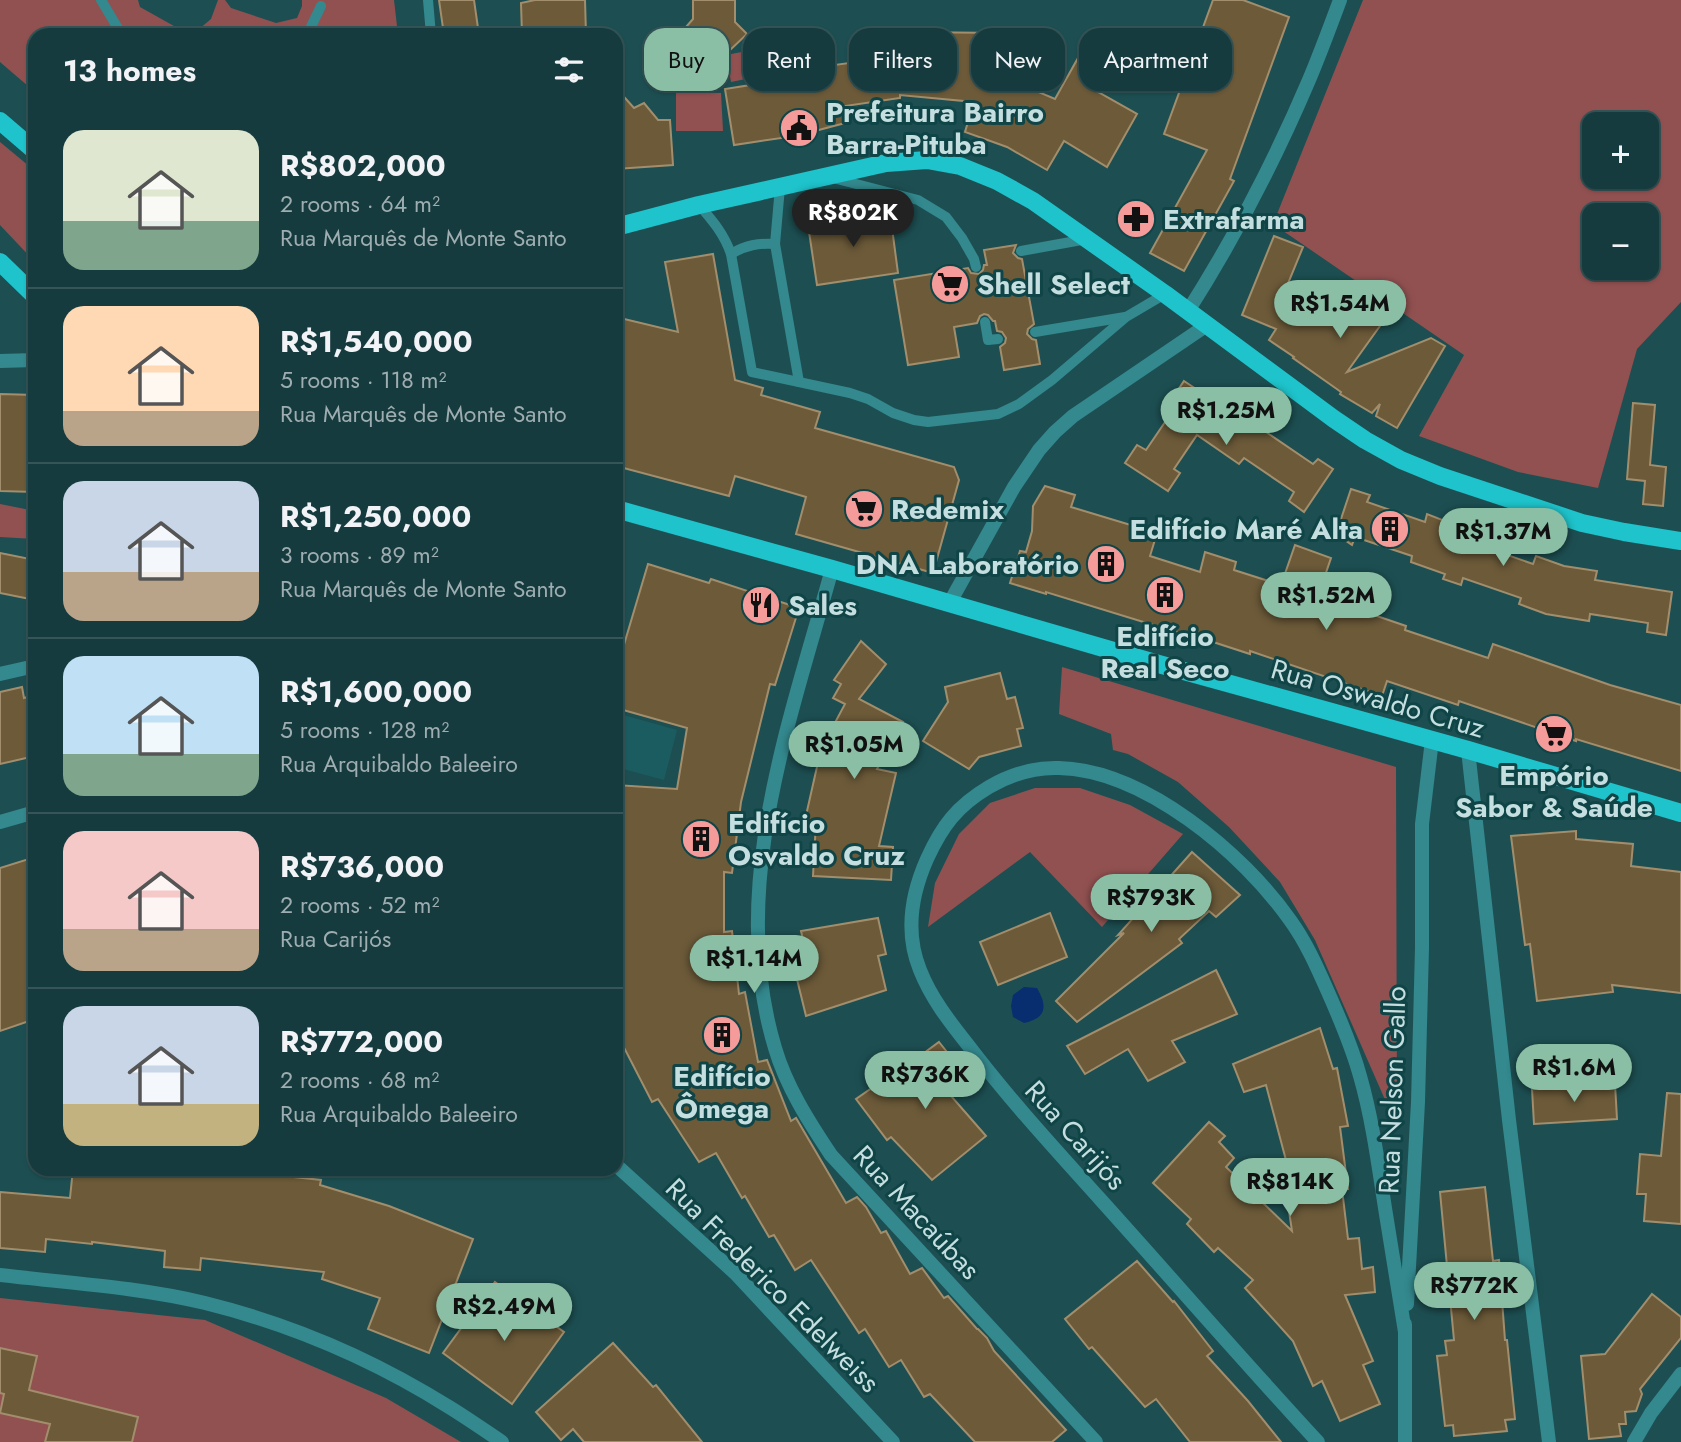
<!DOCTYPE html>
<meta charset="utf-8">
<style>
:root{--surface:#163b3e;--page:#234649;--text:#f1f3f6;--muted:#9eadb0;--line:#355558;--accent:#8abfa5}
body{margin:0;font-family:Jost,sans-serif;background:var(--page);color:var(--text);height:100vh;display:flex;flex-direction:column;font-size:26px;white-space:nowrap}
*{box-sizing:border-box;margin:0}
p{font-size:23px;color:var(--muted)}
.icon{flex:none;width:38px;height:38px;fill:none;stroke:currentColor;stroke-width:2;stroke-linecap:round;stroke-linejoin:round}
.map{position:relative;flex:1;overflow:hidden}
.details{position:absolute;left:28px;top:28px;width:595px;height:1148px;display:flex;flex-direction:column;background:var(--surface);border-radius:21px;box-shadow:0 2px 5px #0004,0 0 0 2px var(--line)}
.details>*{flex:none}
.hud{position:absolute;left:644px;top:28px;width:665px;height:63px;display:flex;gap:14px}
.controls{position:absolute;left:1582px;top:112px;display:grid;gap:14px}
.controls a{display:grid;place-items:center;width:77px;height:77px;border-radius:14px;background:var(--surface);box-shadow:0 2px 5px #0004,0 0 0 2px var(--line);font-size:35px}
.price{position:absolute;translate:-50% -60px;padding:0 16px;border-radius:24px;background:var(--accent);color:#111;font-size:23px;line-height:46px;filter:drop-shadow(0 2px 4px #0008)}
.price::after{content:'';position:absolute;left:50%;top:42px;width:21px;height:16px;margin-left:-10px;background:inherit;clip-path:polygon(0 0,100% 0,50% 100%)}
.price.on{background:#222;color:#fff}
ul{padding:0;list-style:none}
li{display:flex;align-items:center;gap:21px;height:175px;padding:0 35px}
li+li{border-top:2px solid var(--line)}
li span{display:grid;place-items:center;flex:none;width:196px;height:140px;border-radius:21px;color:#555}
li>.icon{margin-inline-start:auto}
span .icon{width:84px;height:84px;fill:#fffc;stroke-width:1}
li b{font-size:30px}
h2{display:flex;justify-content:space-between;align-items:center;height:84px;padding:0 35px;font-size:30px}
.chip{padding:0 24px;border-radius:21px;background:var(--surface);box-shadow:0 2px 5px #0004,0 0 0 2px var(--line);font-size:24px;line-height:63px}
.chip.on{background:var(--accent);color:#111}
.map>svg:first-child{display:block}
.built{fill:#1b5c60}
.green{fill:#925151;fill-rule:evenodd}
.water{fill:#082e6f}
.building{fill:#6c5a39;stroke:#a28e6c;stroke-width:2}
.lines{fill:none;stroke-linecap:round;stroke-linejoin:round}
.lane{stroke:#33898e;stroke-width:10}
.street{stroke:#33898e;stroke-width:14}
.primary{stroke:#1ec3cb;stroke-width:18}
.labels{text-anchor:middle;stroke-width:6;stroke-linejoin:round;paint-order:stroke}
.poi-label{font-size:28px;font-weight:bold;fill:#c5dedf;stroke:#104547;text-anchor:start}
.street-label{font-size:28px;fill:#c5dedf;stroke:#104547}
</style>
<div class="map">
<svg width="1681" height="1442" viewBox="0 0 1681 1442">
<rect width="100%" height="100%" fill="#1d4f52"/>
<polygon class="built" points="616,713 677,730 664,780 616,767"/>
<g class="green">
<polygon points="0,0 138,0 140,7 190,35 35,35 35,92 0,62"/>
<polygon points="218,0 225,0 231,8 276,23 297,18 302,6 302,0 394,0 398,35 192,35 211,19"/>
<path d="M1363,0H1681V302L1637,349L1598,488L1518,472L1419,436L1464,355L1273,224ZM1594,124H1647V177H1594ZM1594,215H1647V268H1594Z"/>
<polygon points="784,44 790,70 731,82 726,55"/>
<polygon points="676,92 721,93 723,131 676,131"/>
<polygon points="0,142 35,171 35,262 0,225"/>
<polygon points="0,504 35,511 35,539 0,537"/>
<polygon points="1062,667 1396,767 1397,1127 1315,940 1280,882 1229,827 1178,782 1128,754 1113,750 1111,734 1059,714"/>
<polygon points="1035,788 1080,788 1130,805 1183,834 1102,927 1030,852 928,927 935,883 959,834 990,803"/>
<polygon points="0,1298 205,1320 386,1398 461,1442 0,1442"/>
</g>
<path class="water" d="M1024,987L1037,988C1048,1007 1046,1018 1024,1023L1013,1017L1011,1006L1013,995Z"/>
<g class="building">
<polygon points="439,0 474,0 479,35 444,35"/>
<polygon points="535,0 585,0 586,35 522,35 521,3"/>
<polygon points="693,0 735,0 735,22 747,34 692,86 685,86 660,62 682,39 678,36 693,19"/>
<polygon points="1213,0 1243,0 1289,17 1230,179 1234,181 1184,271 1150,253 1207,150 1164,134"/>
<polygon points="908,32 1003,33 1015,37 1003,77 1055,99 1078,58 1102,72 1093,89 1137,114 1107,167 1064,141 1047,170 1007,147 965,132 974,102 900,95 900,98 845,106 849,122 815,131 816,134 789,140 788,137 734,145 725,89 776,81 775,75 814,67 813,63 833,58 835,65 909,55"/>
<polygon points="616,88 634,108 644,103 658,120 670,120 673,165 616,169"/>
<polygon points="890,213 898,273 817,285 808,225"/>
<polygon points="1274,236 1303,247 1282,298 1319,321 1348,282 1390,312 1347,372 1431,338 1445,346 1397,428 1376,416 1380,404 1372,413 1340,394 1341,392 1293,358 1294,357 1269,340 1276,329 1242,315"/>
<polygon points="1016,245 1013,253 1018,258 1022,259 1034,324 1028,329 1027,334 1032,339 1036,340 1040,364 1004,370 1000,347 1005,343 1006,338 1002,332 997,331 995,321 993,321 988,315 984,314 980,316 977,323 954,327 959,357 908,365 894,280 968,268 971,273 979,274 983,270 984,265 987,265 984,250"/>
<polygon points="713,254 735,380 763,388 761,395 820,412 815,428 954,467 959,480 933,573 796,534 806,497 735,476 729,496 616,466 616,317 678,332 665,262"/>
<polygon points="1184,381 1246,422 1253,413 1268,423 1263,430 1313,464 1318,459 1333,469 1304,512 1289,501 1294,492 1244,458 1239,464 1197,435 1174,469 1180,473 1168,491 1125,463 1137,445 1146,450 1180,400 1174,396"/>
<polygon points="0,394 35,395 35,492 0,491"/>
<polygon points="1633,403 1655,405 1650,465 1666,467 1663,506 1643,504 1645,481 1627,479"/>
<polygon points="1045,486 1075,495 1071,507 1157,533 1150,556 1200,572 1205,552 1236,562 1234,570 1281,585 1295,545 1331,558 1318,596 1406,626 1405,630 1488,658 1493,644 1610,685 1681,705 1681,771 1576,739 1576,741 1459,701 1458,705 1387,681 1382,696 1250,651 1250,654 1213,642 1212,643 1046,592 1046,594 1010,583 1020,551 1026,552 1032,531 1033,506"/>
<polygon points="1351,489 1370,495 1367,502 1425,522 1427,514 1445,521 1444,525 1478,537 1476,544 1533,564 1536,556 1564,566 1597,571 1595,580 1672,592 1666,635 1647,632 1648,623 1590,614 1589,621 1546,614 1519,604 1521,598 1463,578 1461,585 1443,579 1445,574 1411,562 1412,556 1355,537 1352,545 1336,534"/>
<polygon points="0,553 35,560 35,600 0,593"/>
<polygon points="648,564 709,583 711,579 799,608 775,685 770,684 741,802 732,873 724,872 724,932 732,931 739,994 745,992 758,1062 767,1060 791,1121 796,1118 846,1203 857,1197 866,1207 881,1233 886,1231 910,1274 922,1268 944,1298 948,1296 977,1329 978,1329 987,1338 994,1351 1066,1430 1052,1442 975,1442 930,1394 924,1397 901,1360 889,1367 865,1329 859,1333 811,1260 795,1270 774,1235 769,1237 745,1196 742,1198 716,1153 699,1162 658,1099 652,1102 616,1032 616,785 677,789 687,728 616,708 616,656 620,658"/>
<polygon points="861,641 886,664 859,699 903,722 877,769 896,773 879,846 893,847 891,880 813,876 816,822 805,820 821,749 845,704 833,698 841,684 834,680"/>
<polygon points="1000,673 1007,699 1015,697 1023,728 1017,729 1021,746 979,757 969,769 923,741 948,702 945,687"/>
<polygon points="22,687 24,698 35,695 35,756 0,764 0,692"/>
<polygon points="1576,831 1576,839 1633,844 1631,866 1681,872 1681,993 1612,985 1613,992 1537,1001 1530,944 1525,945 1511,836"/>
<polygon points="1192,852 1240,895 1216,917 1209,911 1179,939 1182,943 1077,1022 1056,1001 1124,933 1118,935"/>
<polygon points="35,857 35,1019 0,1031 0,868"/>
<polygon points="1050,913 1067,957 998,985 980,942"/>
<polygon points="878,918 886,954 878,956 886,990 806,1016 795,971 810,969 801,931"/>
<polygon points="1216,970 1237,1014 1172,1041 1185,1062 1148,1081 1128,1049 1085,1074 1067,1046"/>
<polygon points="1320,1028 1333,1069 1337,1068 1348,1126 1340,1127 1348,1189 1342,1189 1348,1239 1359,1238 1362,1269 1373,1267 1375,1292 1345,1295 1373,1361 1363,1365 1380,1404 1340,1421 1322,1381 1313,1386 1293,1341 1245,1288 1253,1280 1218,1248 1214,1252 1187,1224 1191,1219 1153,1183 1209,1122 1225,1136 1219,1142 1234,1158 1226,1167 1292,1231 1282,1164 1287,1164 1266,1085 1244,1092 1233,1064"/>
<polygon points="939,1042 971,1082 951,1096 986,1136 932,1180 891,1137 887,1140 856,1099 892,1074 893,1076"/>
<polygon points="1615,1084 1617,1119 1534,1124 1532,1089"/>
<polygon points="1667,1093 1681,1094 1681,1224 1644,1221 1646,1194 1637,1194 1640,1154 1661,1156"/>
<polygon points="73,1169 127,1175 128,1171 170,1176 171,1169 220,1169 321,1180 320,1185 389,1206 473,1239 429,1353 368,1329 380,1298 322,1279 324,1272 201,1258 200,1270 164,1267 165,1251 92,1242 92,1244 46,1239 45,1252 0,1248 0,1192 70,1198"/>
<polygon points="1485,1187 1493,1261 1499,1260 1505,1340 1507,1340 1515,1419 1505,1420 1507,1431 1454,1436 1453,1425 1445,1426 1437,1356 1447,1355 1445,1341 1454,1340 1440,1192"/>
<polygon points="1137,1261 1173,1302 1174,1301 1213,1351 1207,1356 1248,1401 1281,1442 1190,1442 1156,1399 1145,1407 1092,1347 1089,1349 1065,1319"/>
<polygon points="495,1282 564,1332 512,1404 443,1353"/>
<polygon points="1652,1294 1681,1317 1681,1338 1640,1389 1642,1394 1636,1411 1625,1412 1626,1424 1619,1424 1621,1436 1589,1439 1581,1356 1605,1354"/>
<polygon points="613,1343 653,1387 656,1385 702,1442 584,1442 573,1429 561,1440 536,1412"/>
<polygon points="0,1348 37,1356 29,1390 138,1417 132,1442 45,1442 50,1424 0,1413 4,1394 0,1393"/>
</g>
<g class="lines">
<g class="lane">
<polyline points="101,0 122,35"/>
<polyline points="428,0 431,35"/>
<polyline points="307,35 321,6"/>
<polyline points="833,178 918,200 946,217 962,238 974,259 976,267"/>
<polyline points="780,187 775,244 799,382"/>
<path d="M699,205C713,221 724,234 731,254L752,372L850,393L868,399L893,413L914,420L928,422L998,414L1019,404L1052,380L1126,317L1165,294"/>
<polyline points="1021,251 1087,239"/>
<path d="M731,254C746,245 758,243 775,244"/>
<polyline points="985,322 988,340 998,339"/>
<polyline points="1035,332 1125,317"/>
</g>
<g class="street">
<path d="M1188,311C1235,237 1275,160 1309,80C1320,54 1330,27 1340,0"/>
<polyline points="0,361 35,360"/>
<path d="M832,569C790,721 727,890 775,1048C786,1086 809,1122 831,1155L1096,1442"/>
<polyline points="949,604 1014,487 1039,450 1055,432 1073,416 1207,325"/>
<polyline points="0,674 35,666"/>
<polyline points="1468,750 1509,1120 1549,1442"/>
<polyline points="0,822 35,812"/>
<polyline points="616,1165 735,1273 893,1442"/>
<path d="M0,1275C68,1283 138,1287 205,1303C290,1324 374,1360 449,1407C467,1418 484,1430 502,1442"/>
<polyline points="1407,1304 1418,1102 1422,948 1422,824 1432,740"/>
<path d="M1318,1442C1244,1362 1173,1280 1100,1199C1055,1149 1009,1099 968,1045C949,1021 931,998 920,970C905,933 911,895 927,859C942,826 957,806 989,787C1010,775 1034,767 1059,768C1144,770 1243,853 1290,920C1306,942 1317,967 1328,992C1340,1019 1352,1047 1360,1076C1371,1114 1377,1155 1383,1195C1390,1241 1398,1287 1405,1332"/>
<polyline points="1405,1442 1405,1324"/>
<polyline points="1634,1442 1651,1413 1681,1374"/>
</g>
<g class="primary">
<polyline points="0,121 35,151"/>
<polyline points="616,227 699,205 886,163 927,160 960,166 997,181 1033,201 1165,294 1334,419 1365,440 1401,460 1440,476 1582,523 1624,532 1681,541"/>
<polyline points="0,262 35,296"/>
<polyline points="616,509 832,569 1155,663 1468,750 1681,813"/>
</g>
</g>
<defs>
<g id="civic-disc" transform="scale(2.0125)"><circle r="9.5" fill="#f59b9a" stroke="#104547"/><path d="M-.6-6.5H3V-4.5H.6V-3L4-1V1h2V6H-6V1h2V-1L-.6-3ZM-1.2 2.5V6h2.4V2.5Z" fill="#111"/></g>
<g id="pharmacy-disc" transform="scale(2.0125)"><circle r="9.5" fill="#f59b9a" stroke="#104547"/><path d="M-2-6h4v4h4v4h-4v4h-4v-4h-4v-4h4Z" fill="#111"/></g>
<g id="supermarket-disc" transform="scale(2.0125)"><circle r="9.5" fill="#f59b9a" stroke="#104547"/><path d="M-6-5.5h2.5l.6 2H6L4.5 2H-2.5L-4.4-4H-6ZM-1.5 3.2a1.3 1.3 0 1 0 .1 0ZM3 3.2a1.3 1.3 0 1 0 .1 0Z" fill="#111"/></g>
<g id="building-disc" transform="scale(2.0125)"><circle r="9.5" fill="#f59b9a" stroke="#104547"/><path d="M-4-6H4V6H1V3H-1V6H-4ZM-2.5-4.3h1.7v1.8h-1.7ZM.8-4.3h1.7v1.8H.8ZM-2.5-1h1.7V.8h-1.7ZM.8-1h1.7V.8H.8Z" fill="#111"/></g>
<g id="restaurant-disc" transform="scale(2.0125)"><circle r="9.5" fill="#f59b9a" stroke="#104547"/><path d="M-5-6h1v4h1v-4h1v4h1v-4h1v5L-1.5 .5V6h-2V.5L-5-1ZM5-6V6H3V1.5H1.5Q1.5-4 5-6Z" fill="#111"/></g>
</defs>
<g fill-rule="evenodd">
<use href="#civic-disc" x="799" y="128"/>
<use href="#pharmacy-disc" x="1136" y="219"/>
<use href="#supermarket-disc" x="950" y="284"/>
<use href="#supermarket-disc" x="864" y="509"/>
<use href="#building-disc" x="1390" y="529"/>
<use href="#building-disc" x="1106" y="564"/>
<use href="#building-disc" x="1165" y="595"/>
<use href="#restaurant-disc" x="761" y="605"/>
<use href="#supermarket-disc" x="1554" y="734"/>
<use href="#building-disc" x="701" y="839"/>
<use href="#building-disc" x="722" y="1035"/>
</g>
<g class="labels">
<g class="poi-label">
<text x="826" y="122">Prefeitura Bairro<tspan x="826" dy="32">Barra-Pituba</tspan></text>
<text x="1163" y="229">Extrafarma</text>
<text x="977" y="294">Shell Select</text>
<text x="891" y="519">Redemix</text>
<text x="1363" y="539" text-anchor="end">Edifício Maré Alta</text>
<text x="1079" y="574" text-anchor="end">DNA Laboratório</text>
<text x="788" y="615">Sales</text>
<text x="1165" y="646" text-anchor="middle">Edifício<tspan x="1165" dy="32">Real Seco</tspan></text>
<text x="1554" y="785" text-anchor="middle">Empório<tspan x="1554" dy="32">Sabor &amp; Saúde</tspan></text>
<text x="728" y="833">Edifício<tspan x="728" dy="32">Osvaldo Cruz</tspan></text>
<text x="722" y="1086" text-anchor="middle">Edifício<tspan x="722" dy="32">Ômega</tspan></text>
</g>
<g class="street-label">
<text transform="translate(1378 698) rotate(16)" y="10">Rua Oswaldo Cruz</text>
<text transform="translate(1392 1090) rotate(-88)" y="10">Rua Nelson Gallo</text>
<text transform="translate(1076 1135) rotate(48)" y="10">Rua Carijós</text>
<text transform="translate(917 1212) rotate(47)" y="10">Rua Macaúbas</text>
<text transform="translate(773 1285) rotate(45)" y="10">Rua Frederico Edelweiss</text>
</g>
</g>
</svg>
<div class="controls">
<a>+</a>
<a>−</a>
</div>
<b class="price on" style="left:853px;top:249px">R$802K</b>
<b class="price" style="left:1340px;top:340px">R$1.54M</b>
<b class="price" style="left:1226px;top:447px">R$1.25M</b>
<b class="price" style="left:1503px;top:568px">R$1.37M</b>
<b class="price" style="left:1326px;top:632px">R$1.52M</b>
<b class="price" style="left:854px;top:781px">R$1.05M</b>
<b class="price" style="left:1151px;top:934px">R$793K</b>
<b class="price" style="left:754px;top:995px">R$1.14M</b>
<b class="price" style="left:1574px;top:1104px">R$1.6M</b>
<b class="price" style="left:925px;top:1111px">R$736K</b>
<b class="price" style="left:1290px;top:1218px">R$814K</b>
<b class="price" style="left:1474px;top:1322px">R$772K</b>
<b class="price" style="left:504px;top:1343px">R$2.49M</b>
<div class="hud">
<a class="chip on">Buy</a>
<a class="chip">Rent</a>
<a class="chip">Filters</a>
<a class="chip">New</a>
<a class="chip">Apartment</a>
</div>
<section class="details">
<h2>13 homes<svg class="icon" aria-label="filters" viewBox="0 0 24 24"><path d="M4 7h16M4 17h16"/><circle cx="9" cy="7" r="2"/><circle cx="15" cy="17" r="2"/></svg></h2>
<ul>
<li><span style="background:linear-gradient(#dfe7d0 65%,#7fa58c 0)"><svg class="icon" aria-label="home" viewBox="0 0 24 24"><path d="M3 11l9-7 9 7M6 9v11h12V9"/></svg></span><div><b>R$802,000</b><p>2 rooms · 64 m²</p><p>Rua Marquês de Monte Santo</p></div></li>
<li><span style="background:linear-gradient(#ffd9b3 75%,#b9a48a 0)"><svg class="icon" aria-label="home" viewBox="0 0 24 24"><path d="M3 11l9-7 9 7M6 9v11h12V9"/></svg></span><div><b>R$1,540,000</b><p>5 rooms · 118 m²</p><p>Rua Marquês de Monte Santo</p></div></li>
<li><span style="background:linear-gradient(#c9d6e8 65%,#b9a48a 0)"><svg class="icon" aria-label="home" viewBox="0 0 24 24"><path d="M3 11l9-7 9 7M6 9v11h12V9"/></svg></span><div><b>R$1,250,000</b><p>3 rooms · 89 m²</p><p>Rua Marquês de Monte Santo</p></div></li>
<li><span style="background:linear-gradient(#bfe0f5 70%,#7fa58c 0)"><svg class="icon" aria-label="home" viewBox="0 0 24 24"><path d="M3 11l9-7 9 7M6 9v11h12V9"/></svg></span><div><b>R$1,600,000</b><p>5 rooms · 128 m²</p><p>Rua Arquibaldo Baleeiro</p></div></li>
<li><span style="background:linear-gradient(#f6c9c9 70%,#b9a48a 0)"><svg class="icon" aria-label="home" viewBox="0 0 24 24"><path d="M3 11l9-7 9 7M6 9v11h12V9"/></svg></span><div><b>R$736,000</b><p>2 rooms · 52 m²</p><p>Rua Carijós</p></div></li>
<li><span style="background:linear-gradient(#c9d6e8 70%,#c2b280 0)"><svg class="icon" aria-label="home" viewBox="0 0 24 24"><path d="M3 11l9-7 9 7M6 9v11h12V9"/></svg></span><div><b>R$772,000</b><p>2 rooms · 68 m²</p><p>Rua Arquibaldo Baleeiro</p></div></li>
</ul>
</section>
</div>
